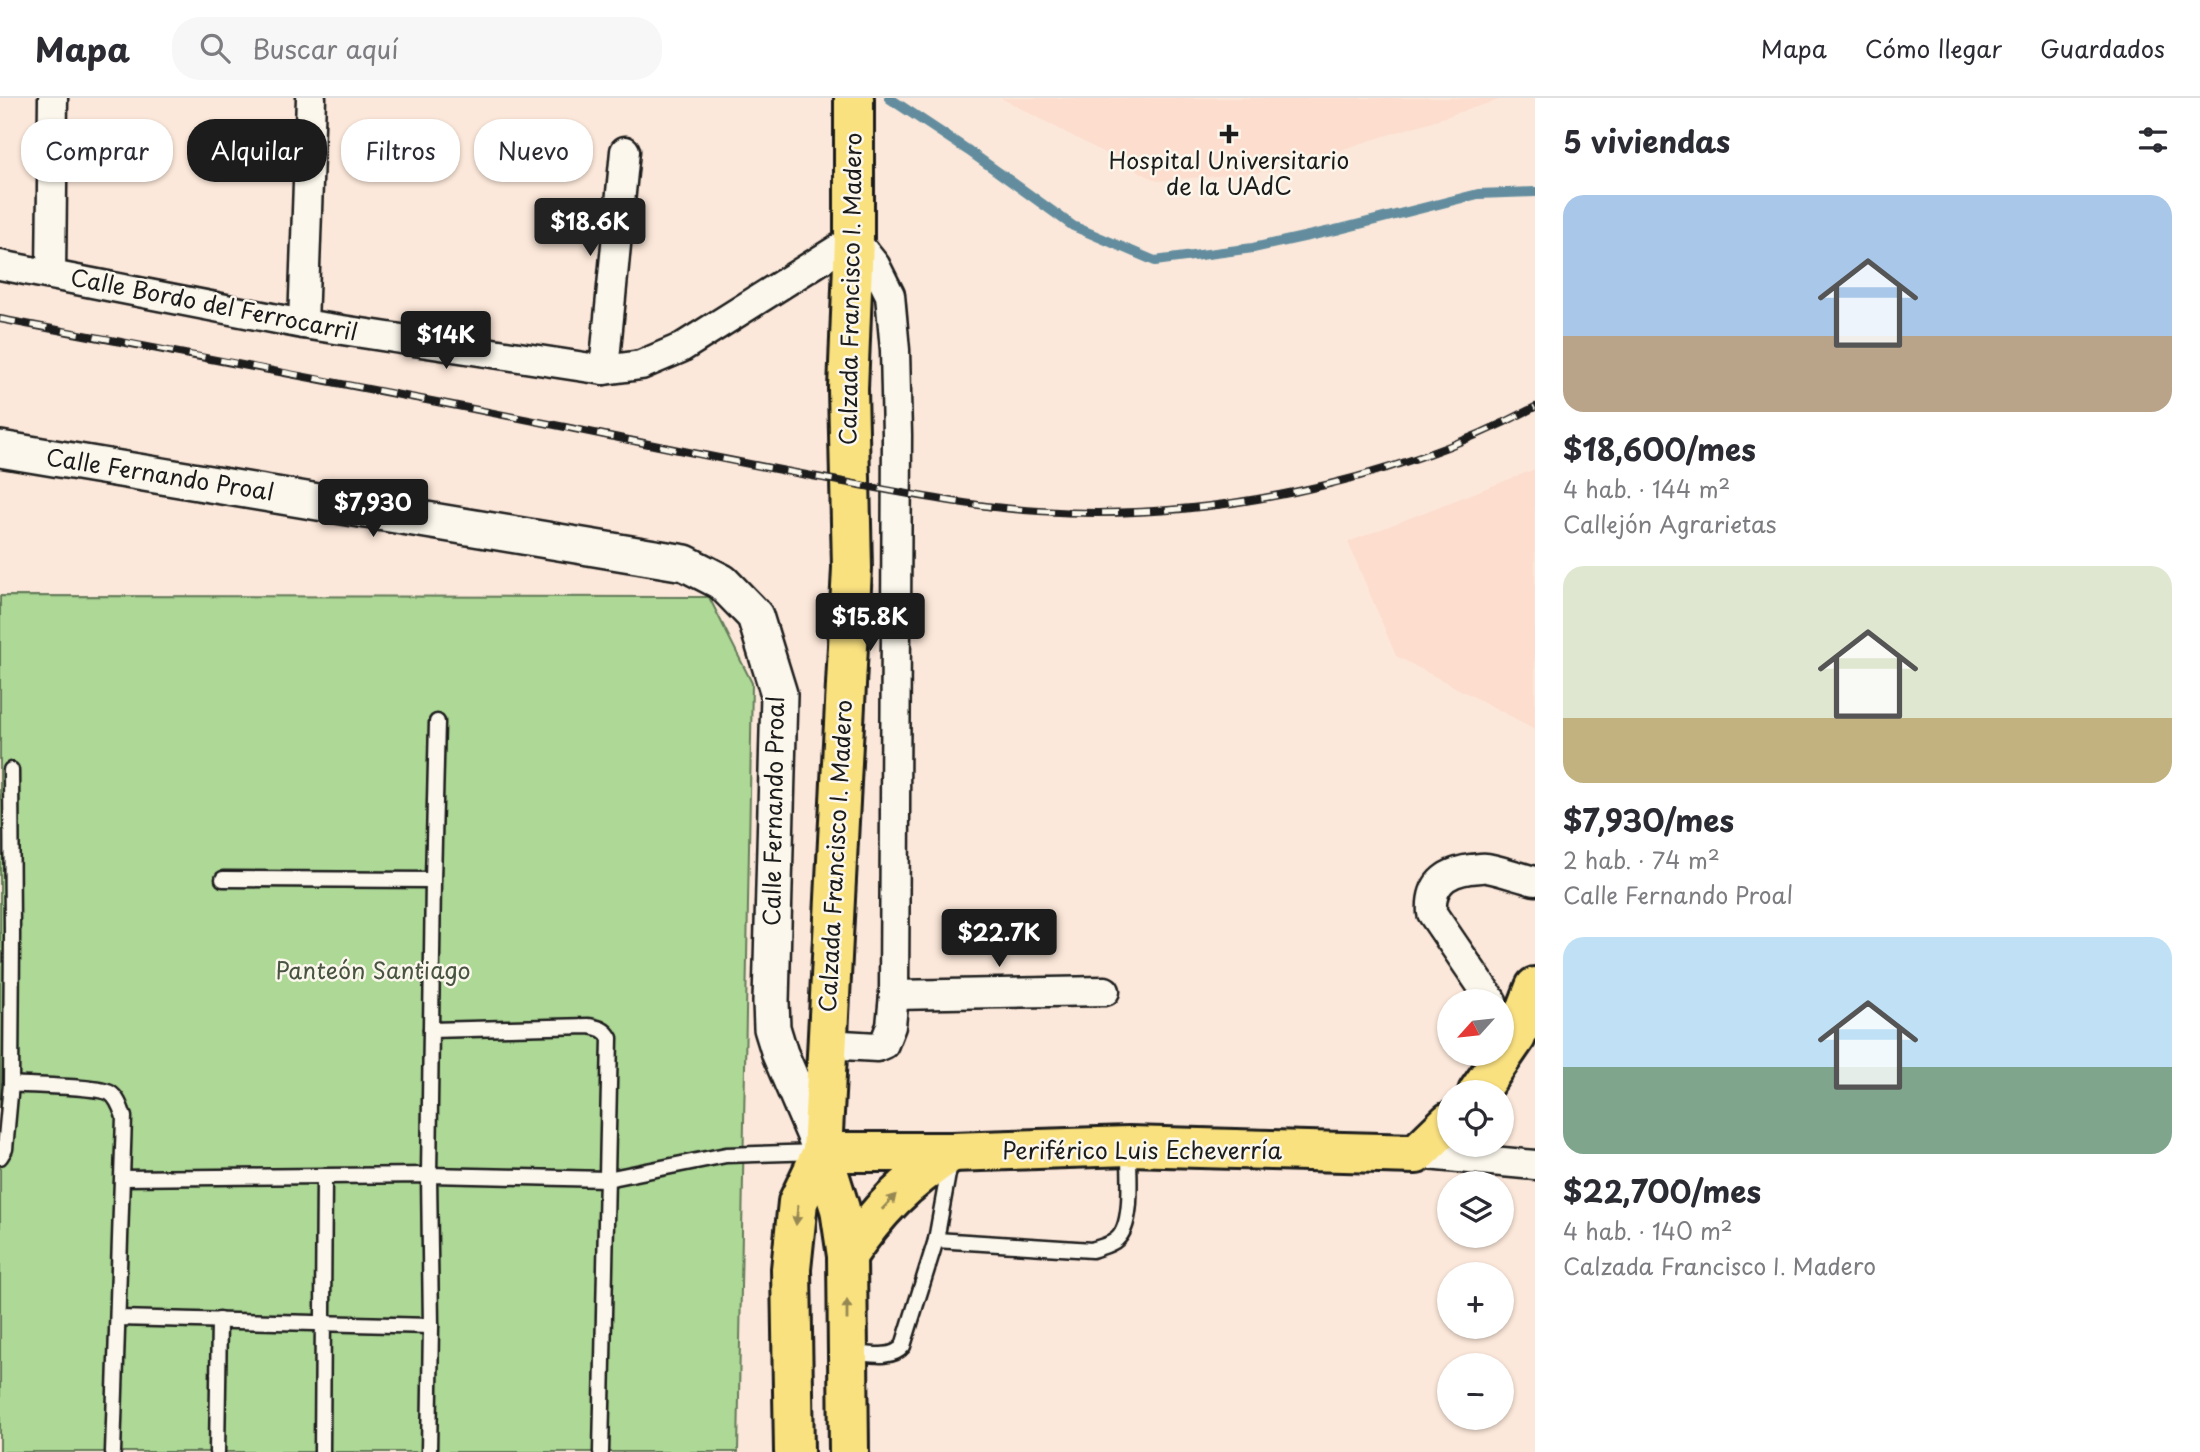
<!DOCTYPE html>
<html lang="es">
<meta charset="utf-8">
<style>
:root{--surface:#fff;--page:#f7f7f7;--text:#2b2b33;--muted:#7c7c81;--line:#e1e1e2;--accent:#1c1c1c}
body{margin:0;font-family:"Playpen Sans",sans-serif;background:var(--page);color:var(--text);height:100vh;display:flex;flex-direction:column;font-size:26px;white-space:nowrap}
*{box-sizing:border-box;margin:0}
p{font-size:23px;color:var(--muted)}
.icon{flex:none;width:38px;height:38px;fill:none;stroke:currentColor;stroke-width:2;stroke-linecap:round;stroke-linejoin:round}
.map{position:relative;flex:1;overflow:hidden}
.details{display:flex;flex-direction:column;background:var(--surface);width:665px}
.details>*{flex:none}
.banner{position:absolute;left:21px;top:21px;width:665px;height:63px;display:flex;gap:14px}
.needle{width:46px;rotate:243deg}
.tools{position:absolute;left:1437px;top:891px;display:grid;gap:14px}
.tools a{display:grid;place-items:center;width:77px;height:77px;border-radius:50%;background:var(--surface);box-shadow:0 2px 5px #0004;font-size:35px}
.price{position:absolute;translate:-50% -60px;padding:0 16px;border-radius:7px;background:var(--accent);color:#fff;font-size:23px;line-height:46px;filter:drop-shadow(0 2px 4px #0008)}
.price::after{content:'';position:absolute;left:50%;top:42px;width:21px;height:16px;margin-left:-10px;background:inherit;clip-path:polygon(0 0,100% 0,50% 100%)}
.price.selected{background:#222;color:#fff}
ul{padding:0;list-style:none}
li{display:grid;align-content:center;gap:14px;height:371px;padding:0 28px}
li span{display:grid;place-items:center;height:217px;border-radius:21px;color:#555}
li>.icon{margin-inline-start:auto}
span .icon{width:126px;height:126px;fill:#fffc;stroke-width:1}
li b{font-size:30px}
h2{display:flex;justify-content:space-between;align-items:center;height:84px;padding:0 28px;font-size:30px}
.tag{padding:0 24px;border-radius:28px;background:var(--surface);box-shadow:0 2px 5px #0004;font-size:24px;line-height:63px}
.tag.selected{background:var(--accent);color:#fff}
header{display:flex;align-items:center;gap:42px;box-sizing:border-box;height:98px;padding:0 35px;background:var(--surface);border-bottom:2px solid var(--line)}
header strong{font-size:33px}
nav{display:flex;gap:38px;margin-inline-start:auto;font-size:24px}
.search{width:490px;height:63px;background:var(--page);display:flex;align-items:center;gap:18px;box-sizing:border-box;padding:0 24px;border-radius:28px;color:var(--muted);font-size:26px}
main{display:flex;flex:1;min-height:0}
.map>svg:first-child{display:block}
.built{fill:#fcddce}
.green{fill:#add896;stroke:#647a59;stroke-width:2}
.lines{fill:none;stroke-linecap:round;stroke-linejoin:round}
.stream{stroke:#638d9e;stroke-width:10}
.service-casing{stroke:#1c1c1c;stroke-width:19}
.minor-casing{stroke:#1c1c1c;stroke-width:33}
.tertiary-casing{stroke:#1c1c1c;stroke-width:40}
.primary-casing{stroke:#1c1c1c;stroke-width:44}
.service{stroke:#fbf7ec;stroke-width:14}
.minor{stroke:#fbf7ec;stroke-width:28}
.tertiary{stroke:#fbf7ec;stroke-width:35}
.primary{stroke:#fae180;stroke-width:38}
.rail-casing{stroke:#1c1c1c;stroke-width:8}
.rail{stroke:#fbf7ec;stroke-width:5;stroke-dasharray:16;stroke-linecap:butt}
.oneway{fill:#968853}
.poi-dot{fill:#1c1c1c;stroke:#fbf7ec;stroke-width:2.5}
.labels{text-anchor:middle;stroke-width:5;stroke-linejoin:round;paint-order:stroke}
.poi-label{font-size:23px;fill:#1c1c1c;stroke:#fbf7ec}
.street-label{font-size:23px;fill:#1c1c1c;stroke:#fbf7ec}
.park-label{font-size:23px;fill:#485441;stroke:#fbf7ec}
</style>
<header>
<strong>Mapa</strong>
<div class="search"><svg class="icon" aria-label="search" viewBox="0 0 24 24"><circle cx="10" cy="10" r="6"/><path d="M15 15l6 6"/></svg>Buscar aquí</div>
<nav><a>Mapa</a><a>Cómo llegar</a><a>Guardados</a></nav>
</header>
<main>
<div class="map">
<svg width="1535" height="1354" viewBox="0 0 1535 1354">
<rect width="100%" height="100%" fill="#fce8da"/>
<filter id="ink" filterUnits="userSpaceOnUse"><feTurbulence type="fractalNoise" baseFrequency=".0143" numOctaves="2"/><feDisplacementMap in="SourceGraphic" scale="14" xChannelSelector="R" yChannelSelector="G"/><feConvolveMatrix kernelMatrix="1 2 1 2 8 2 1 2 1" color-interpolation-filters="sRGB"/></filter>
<g filter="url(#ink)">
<g class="built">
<polygon points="1001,0 1505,0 1274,73 1157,83"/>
<polygon points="1535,371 1535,631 1396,558 1348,444"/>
</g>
<polygon class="green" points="0,498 709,499 752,585 738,1354 0,1354"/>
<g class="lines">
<polyline class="stream" points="889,0 969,53 1073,128 1155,163 1253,150 1340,131 1478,96 1535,94"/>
<g class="service-casing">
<g id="service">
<polyline points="223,781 433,782"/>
<path d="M431,932L589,928C599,930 605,931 610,940L601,1354"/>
<polyline points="11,986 12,836 11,672"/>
<path d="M0,1059L5,1051L11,986C30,988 97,988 110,995C118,1000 121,1011 124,1019L113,1354"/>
<polyline points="123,1080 429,1077 607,1081 726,1057 819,1054"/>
<polyline points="936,1142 950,1065"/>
<polyline points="118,1220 431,1228"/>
<path d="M848,1254C866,1255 891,1263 903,1248L936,1142L1092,1152C1100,1149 1111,1147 1117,1141C1135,1125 1128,1072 1129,1049"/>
<polyline points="217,1354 219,1222"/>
<polyline points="322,1354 324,1078"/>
<polyline points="429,1354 431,1228 429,1077 433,782 437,624"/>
</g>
</g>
<g class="minor-casing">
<g id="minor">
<polyline points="0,167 303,226 604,272 641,267 681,250 854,141 875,167 890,197 895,252 897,337 894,897 891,928 884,946 877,949 826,946"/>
<polyline points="51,176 53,0"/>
<polyline points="303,226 311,0"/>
<polyline points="604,272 625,53"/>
<polyline points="894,897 1105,893"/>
<path d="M1492,903L1432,815C1430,787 1444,775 1470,771C1476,771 1481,769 1487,770C1503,773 1519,779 1535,783"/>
<polyline points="1416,1056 1535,1067"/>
</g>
</g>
<g class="tertiary-casing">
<polyline id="tertiary" points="0,351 685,465 722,484 755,518 779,596 771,904 772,930 780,956 822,1054"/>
</g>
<g class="primary-casing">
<g id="primary">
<polyline points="1478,994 1516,939 1535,889"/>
<polyline points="822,1054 952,1054 1129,1048 1416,1056 1449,1024"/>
<path d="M847,1158C878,1112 905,1085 952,1054"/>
<polyline points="794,1354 791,1171 798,1104 822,1054"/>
<polyline points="849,1354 847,1158 840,1111 822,1054 852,470 848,291 854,141 854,0"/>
</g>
</g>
<use href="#service" class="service"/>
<use href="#minor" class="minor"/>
<use href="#tertiary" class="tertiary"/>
<use href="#primary" class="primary"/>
<g class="rail-casing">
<path id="rail" d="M0,221C189,256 377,292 565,329C658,348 751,367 844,384C909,396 973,409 1039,413C1204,424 1389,386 1535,309"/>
</g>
<use href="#rail" class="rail"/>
</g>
<defs><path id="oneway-solid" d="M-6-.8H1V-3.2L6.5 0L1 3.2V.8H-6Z" transform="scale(1.75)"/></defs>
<g class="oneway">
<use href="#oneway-solid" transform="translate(889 1104) rotate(-47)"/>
<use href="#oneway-solid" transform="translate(797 1117) rotate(96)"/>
<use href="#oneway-solid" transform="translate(847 1212) rotate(-90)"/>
</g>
</g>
<path class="poi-dot" d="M1225.5 25.5h7v7h7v7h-7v7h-7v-7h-7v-7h7z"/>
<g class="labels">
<g class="poi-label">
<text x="1229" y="71">Hospital Universitario<tspan x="1229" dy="26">de la UAdC</tspan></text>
</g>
<g class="street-label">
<text transform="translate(851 191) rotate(-89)" y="8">Calzada Francisco I. Madero</text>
<text transform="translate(214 207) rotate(11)" y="8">Calle Bordo del Ferrocarril</text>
<text transform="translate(160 377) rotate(9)" y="8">Calle Fernando Proal</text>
<text transform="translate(774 713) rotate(-89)" y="8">Calle Fernando Proal</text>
<text transform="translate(836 758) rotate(-87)" y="8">Calzada Francisco I. Madero</text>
<text x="1142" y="1061">Periférico Luis Echeverría</text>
</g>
<g class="park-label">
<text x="373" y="881">Panteón Santiago</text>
</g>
</g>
</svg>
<div class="tools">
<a><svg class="needle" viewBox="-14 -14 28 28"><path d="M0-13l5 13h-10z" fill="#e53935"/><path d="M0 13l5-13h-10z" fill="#7c7c81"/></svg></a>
<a><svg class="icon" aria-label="locate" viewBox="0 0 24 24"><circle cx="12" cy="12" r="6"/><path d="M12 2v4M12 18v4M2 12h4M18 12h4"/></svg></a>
<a><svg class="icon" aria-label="layers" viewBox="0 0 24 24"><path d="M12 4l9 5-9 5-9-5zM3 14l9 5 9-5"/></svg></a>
<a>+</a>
<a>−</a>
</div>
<b class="price selected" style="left:590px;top:160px">$18.6K</b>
<b class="price" style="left:446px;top:273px">$14K</b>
<b class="price" style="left:373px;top:441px">$7,930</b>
<b class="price" style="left:870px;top:555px">$15.8K</b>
<b class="price" style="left:999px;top:871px">$22.7K</b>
<div class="banner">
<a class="tag">Comprar</a>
<a class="tag selected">Alquilar</a>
<a class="tag">Filtros</a>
<a class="tag">Nuevo</a>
</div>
</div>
<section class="details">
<h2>5 viviendas<svg class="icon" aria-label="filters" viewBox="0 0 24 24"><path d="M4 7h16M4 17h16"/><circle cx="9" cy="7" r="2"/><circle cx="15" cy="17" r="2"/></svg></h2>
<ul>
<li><span style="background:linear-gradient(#a9c7e8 65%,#b9a48a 0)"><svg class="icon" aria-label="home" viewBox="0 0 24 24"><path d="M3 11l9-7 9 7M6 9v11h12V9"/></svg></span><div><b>$18,600/mes</b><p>4 hab. · 144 m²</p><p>Callejón Agrarietas</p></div></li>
<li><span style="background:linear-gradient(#dfe7d0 70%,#c2b280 0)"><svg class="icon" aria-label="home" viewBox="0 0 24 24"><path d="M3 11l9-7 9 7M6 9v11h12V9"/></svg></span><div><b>$7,930/mes</b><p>2 hab. · 74 m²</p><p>Calle Fernando Proal</p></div></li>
<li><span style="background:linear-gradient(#bfe0f5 60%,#7fa58c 0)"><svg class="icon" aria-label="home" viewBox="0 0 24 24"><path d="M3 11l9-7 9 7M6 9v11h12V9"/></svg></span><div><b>$22,700/mes</b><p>4 hab. · 140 m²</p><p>Calzada Francisco I. Madero</p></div></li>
</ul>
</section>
</main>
